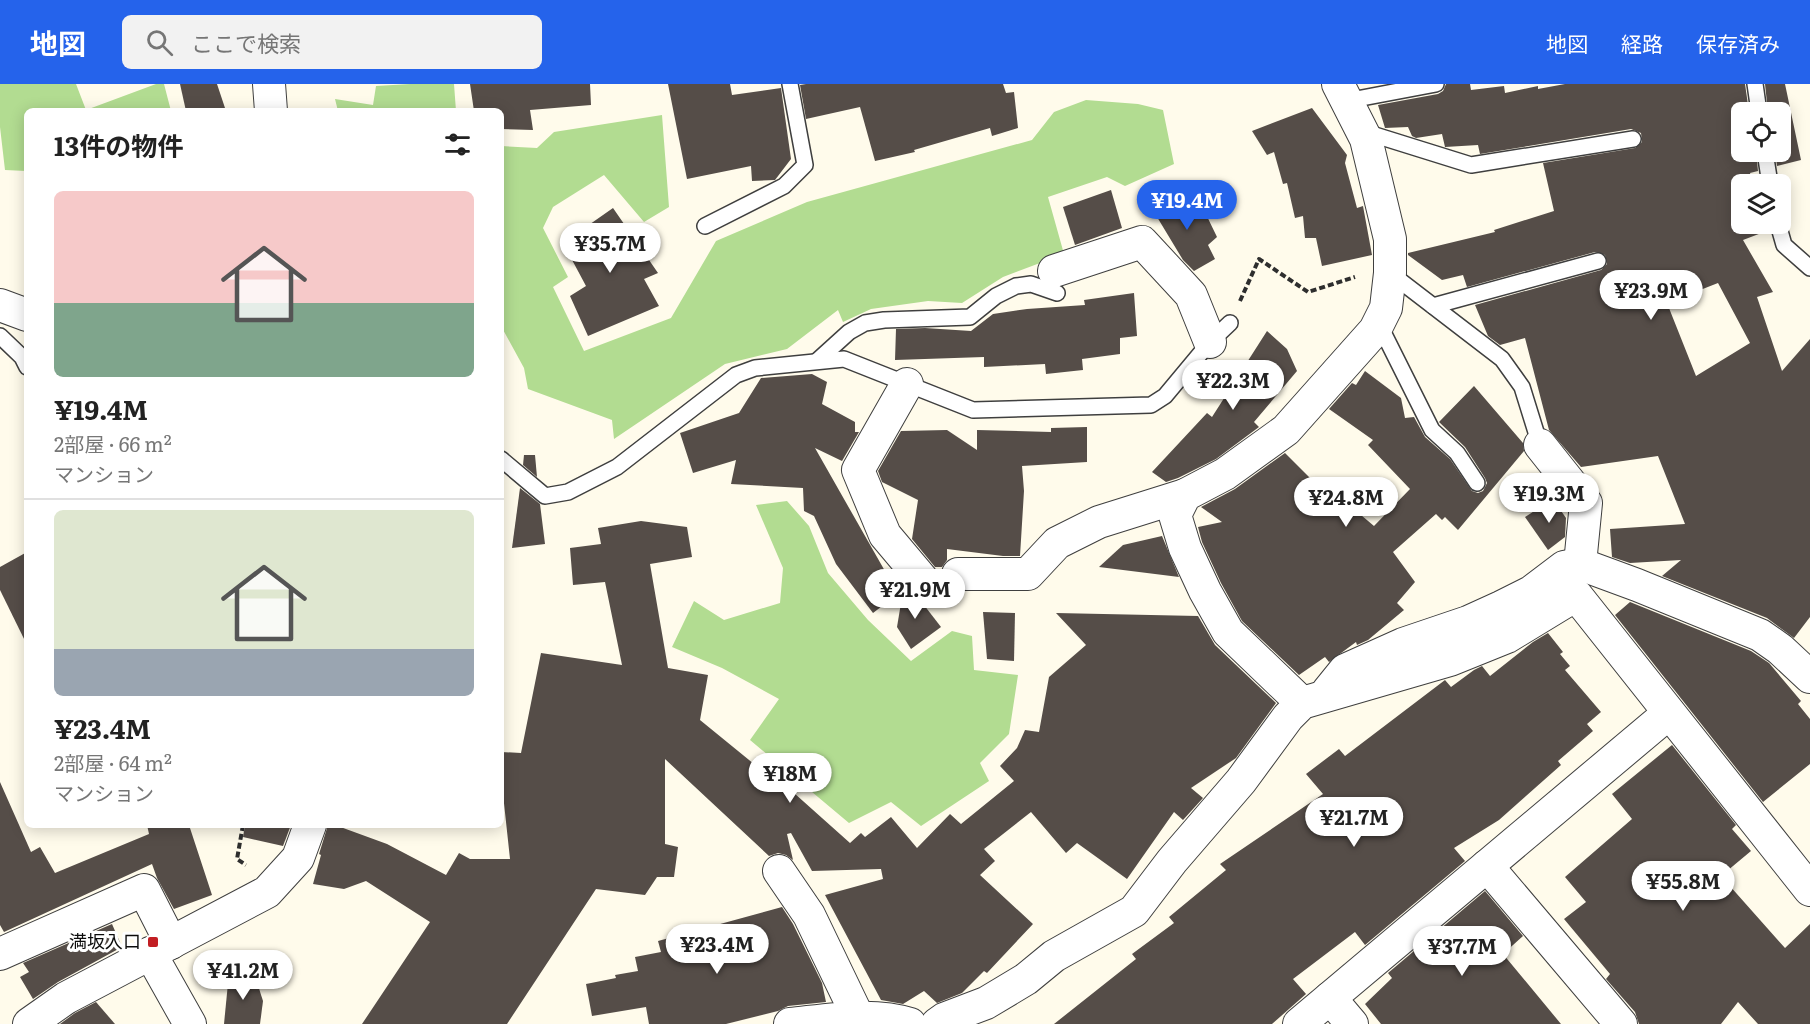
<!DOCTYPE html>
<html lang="ja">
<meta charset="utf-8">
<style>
:root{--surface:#fff;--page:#f2f2f2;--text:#222;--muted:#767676;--line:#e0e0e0;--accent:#2563eb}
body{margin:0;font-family:Literata,"Noto Sans JP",serif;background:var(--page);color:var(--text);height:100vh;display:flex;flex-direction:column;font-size:22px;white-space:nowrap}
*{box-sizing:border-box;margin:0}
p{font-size:20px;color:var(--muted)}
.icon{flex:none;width:33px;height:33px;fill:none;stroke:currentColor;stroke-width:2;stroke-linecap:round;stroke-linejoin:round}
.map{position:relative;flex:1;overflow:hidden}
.panel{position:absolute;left:24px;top:24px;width:480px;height:720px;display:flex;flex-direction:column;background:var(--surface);border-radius:9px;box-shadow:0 3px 15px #0003}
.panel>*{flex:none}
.buttons{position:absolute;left:1731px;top:18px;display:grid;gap:12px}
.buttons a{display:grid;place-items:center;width:60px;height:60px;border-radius:9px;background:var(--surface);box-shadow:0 3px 15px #0003;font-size:30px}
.price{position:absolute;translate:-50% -51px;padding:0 14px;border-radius:21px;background:#fff;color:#222;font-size:20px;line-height:39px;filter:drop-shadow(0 2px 3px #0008)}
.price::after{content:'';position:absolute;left:50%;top:36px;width:18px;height:14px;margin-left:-9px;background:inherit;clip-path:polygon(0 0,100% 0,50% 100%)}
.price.selected{background:var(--accent);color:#fff}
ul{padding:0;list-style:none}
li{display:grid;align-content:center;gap:12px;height:318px;padding:0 30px}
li+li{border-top:2px solid var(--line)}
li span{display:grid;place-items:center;height:186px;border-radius:9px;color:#555}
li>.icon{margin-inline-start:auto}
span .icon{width:108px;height:108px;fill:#fffc;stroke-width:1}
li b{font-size:26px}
h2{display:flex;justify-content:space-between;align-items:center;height:72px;padding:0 30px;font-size:26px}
header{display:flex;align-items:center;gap:36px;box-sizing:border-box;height:84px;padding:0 30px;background:var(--accent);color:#fff}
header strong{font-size:28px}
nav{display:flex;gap:33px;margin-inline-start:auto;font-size:21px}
.search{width:420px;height:54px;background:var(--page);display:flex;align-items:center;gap:15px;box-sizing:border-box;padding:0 21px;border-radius:9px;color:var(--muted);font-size:22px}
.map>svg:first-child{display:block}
.forest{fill:#b2dc91}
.building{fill:#554d48;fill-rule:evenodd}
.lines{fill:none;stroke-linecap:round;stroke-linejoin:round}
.lane-casing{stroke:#3f3f3f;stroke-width:18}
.street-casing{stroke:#3f3f3f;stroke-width:34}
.path{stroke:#2e2e2e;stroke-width:4;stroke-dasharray:6 3;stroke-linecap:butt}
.lane{stroke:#fff;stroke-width:15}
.street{stroke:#fff;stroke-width:32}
.poi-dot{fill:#c21e23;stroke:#fff;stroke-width:2}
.labels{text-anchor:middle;stroke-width:6;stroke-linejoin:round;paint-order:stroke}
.poi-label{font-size:18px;fill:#0c0c0c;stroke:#fff;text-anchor:end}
</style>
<header>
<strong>地図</strong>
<div class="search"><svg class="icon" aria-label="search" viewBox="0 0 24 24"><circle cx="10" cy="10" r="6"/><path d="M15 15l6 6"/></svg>ここで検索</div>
<nav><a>地図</a><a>経路</a><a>保存済み</a></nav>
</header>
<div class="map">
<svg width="1810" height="940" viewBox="0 0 1810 940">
<rect width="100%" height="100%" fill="#fffbeb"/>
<g class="forest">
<polygon points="0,0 76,0 86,26 156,0 164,0 171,27 27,27 27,89 26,87 5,86 0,43"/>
<polygon points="410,0 454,0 456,27 338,27 335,15 373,21 376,2"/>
<polygon points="1086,16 1138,20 1163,26 1174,80 1125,102 1107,93 1048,113 1064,170 1003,193 962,219 928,217 871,225 843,238 838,226 787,265 725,280 614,355 612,336 528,305 524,284 501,242 501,62 537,64 554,48 662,31 669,123 644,138 604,91 553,123 543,144 568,193 553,203 584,267 671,234 716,157 807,118 1032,56 1054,28"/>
<polygon points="787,417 809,442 828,489 868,536 911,577 952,547 972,552 974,586 1018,591 1009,650 980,679 989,697 921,742 891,718 849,739 750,656 779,615 722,584 672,563 694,517 724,536 780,519 783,484 756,421"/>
</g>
<g class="building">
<polygon points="180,0 217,0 226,27 186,27"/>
<polygon points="470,0 590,0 591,21 530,26 533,46 501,45 501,27 474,27"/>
<polygon points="668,0 730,0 732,11 781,4 791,75 775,96 752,97 751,82 687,95"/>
<polygon points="806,0 1003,0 1006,9 1014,8 1018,44 992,52 990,44 914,66 915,68 875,77 860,23 806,35 800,1"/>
<path d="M1446,0H1470L1471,6L1504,2L1505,9L1538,2V5L1565,0H1745L1749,28H1742V68H1756L1758,87L1750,89L1753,100H1742V140H1762L1764,148L1743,156L1773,208L1757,213L1782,287L1810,255V533L1794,554L1767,534L1662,492L1681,476L1630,479L1612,473L1610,445L1685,440L1658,372L1581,383L1549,346L1525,254L1500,261L1488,252L1475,221L1601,186L1607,180L1605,171L1595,168L1467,203L1463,191L1442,196L1408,171V169L1495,148L1494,146L1554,127L1543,79L1635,64L1642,58L1641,49L1631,45L1480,70L1478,61L1445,63L1442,50L1416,54L1412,52L1408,43L1385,44L1378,21L1438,10L1443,7ZM1718,199L1750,259L1696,292L1667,219Z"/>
<polygon points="1765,0 1785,0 1801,76 1777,82 1775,68 1780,68 1780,28 1768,28"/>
<polygon points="1312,24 1347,71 1345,79 1357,124 1363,122 1372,171 1322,182 1316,154 1305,154 1303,132 1295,134 1287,99 1283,100 1274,68 1267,71 1252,47"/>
<polygon points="1111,106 1122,144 1075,161 1063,123"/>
<polygon points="1173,109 1186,127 1201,120 1217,153 1208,161 1215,175 1194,187 1183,176 1151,123"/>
<polygon points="613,124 658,189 644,195 659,222 588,252 570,212 586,202 563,159"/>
<polygon points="1134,209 1137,252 1120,254 1120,270 1082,275 1083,286 1046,290 1045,280 984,283 984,273 895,276 896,245 925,244 971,247 993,230 1027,225 1085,221 1084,216"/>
<polygon points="1267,247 1287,265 1297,287 1254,338 1259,343 1216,375 1178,394 1166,398 1152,388 1207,329 1212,333"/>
<polygon points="1365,287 1401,314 1405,334 1414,333 1425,353 1450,375 1472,407 1478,409 1483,407 1487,399 1485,394 1465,363 1439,338 1474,302 1523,359 1524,367 1458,446 1445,433 1442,436 1436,430 1393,468 1415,498 1397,519 1404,526 1368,556 1357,561 1356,558 1329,578 1325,573 1299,591 1242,537 1221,499 1202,458 1198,443 1222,438 1201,423 1235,405 1285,369 1326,410 1329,404 1374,442 1410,405 1368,361 1373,356 1329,325 1352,299 1356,301"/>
<polygon points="812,290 827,298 822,320 855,338 855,348 859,348 842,377 815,364 898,510 873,529 836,480 814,432 804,427 803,404 731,400 736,376 693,389 680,349 739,329 761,294"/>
<polygon points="1087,343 1087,378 1022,382 1024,407 1020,472 1003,472 947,465 947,476 942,483 935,483 912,455 918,416 882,398 878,387 901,347 947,346 977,366 977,346 1051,348 1051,344"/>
<polygon points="524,371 535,371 537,393 523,381"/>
<polygon points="520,404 540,420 545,460 512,464"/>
<polygon points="1553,415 1566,434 1565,453 1548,466 1525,433"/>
<polygon points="641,437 687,443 692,473 650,480 668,584 708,591 700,636 792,711 794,709 850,759 861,749 865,753 891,733 917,764 950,730 961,740 1014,697 1000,682 1017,664 1025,646 1039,648 1049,593 1086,561 1056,529 1198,532 1215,561 1276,619 1236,674 1191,704 1203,714 1183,736 1174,728 1127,795 1077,759 1066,769 1031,728 984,765 995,777 980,791 1033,840 987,889 984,887 962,909 937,919 924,907 903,920 881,916 825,811 883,795 881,785 812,787 791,749 787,750 793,776 786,771 778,769 769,772 665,675 665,760 678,763 674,793 657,793 645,811 596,805 507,940 362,940 430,838 366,797 344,805 313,800 321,771 319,770 328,741 335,741 387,760 446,791 459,769 470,775 510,775 503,710 501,710 501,668 521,669 541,569 622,581 605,498 573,501 570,464 601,460 598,444"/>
<polygon points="1162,452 1179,493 1099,483 1123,461"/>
<polygon points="27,468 27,561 0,506 0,483"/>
<polygon points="904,501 917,512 941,543 911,565 897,543"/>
<polygon points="1630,518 1751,567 1769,579 1801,617 1798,620 1810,635 1810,680 1763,718 1615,531"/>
<polygon points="983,528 1015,529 1014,577 987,575"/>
<polygon points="1548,549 1563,568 1560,570 1570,582 1565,586 1601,628 1587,640 1593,647 1558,677 1561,681 1499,736 1454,764 1465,777 1365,861 1355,848 1293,895 1306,910 1272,940 1054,940 1136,875 1132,870 1174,839 1169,833 1226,786 1220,780 1323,710 1306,690 1339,665 1345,672 1445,596 1451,603 1474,586 1482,582 1490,592 1533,558"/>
<polygon points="1672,661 1736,741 1732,745 1751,767 1721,792 1785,864 1810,840 1810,940 1758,940 1738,918 1721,940 1639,940 1635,928 1606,895 1610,890 1564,835 1586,818 1565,793 1632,735 1612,710"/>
<polygon points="0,698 31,768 40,763 55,789 149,750 147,741 189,741 212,811 174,825 157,794 152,780 4,848 0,841"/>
<polygon points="245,741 291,741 283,762 243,753"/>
<polygon points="1485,807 1523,852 1503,870 1561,940 1381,940 1365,920 1392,894 1388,889"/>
<polygon points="782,823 793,840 822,899 826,918 788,922 778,927 726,940 649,940 646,923 592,932 586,900 616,894 615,891 638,887 635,873 661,868 658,857"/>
<polygon points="112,840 122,863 58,898 33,915 20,893 29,888 23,879"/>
<polygon points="229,889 255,892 263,917 260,940 224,940"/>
<polygon points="96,918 115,940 60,940 75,929"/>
</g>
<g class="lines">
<g class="lane-casing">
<g id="lane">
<polyline points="1755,0 1759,28"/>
<polyline points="1346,17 1436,0"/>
<polyline points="1362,47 1471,81 1633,55"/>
<polyline points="1765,68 1770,100"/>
<polyline points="1778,140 1784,161 1810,184"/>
<polyline points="705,142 784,102 805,81 790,0"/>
<polyline points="1390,189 1502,275 1522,303 1540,361"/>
<polyline points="1433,222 1598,177"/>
<polyline points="1378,238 1432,346 1457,369 1477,399"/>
<polyline points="0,252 22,273 27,283"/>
<polyline points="817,277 849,248 865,239 884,236 970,233 996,212 1016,202 1031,200 1057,209"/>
<polyline points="501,375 545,412 568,408 617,383 736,291 755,284 844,275 973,326 1151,321 1165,312 1210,258 1230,239"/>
</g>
</g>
<g class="street-casing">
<g id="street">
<polyline points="269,0 271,27"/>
<polyline points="1054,187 1142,158 1191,211 1210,258"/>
<polyline points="0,221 27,231"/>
<polyline points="907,300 858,386 885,451 922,495"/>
<polyline points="1540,361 1586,419 1580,480"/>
<polyline points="958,490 1028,490 1057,459 1099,438 1185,411"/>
<polyline points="1328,607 1345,586 1403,560 1468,538 1501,523 1531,508 1564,483 1580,480 1637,501 1760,551 1780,565 1810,593"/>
<polyline points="1302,619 1228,548 1205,507 1185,464 1175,431 1185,411 1225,390 1286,346 1375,246 1386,224 1390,189 1390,155 1366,55 1338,0"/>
<polyline points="1487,782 1621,940"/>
<polyline points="779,787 809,831 859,935"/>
<polyline points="150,869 190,940"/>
<polyline points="0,870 144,806 171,859"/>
<polyline points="1330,914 1352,940"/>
<polyline points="29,940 66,914 267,808 298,774 310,741"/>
<path d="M790,940C829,936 873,928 910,940"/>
<polyline points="937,940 944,935 986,919 1026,895 1054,872 1134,827 1172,777 1241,697 1288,633 1302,619 1450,576 1507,553 1576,511 1810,806"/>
<polyline points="1299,940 1669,629"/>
</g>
</g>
<g class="path">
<polyline points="1240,217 1259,175 1308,208 1355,193"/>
<polyline points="243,741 237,775 246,781"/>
</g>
<use href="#lane" class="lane"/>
<use href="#street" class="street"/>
</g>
<rect class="poi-dot" x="147" y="852" width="12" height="12" rx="3"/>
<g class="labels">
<g class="poi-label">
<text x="141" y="864">満坂入口</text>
</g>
</g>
</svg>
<div class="buttons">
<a><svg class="icon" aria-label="locate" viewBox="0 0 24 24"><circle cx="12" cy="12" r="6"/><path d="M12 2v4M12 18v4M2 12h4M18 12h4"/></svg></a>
<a><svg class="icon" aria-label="layers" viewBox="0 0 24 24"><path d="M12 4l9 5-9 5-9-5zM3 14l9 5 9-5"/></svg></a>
</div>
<b class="price selected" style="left:1187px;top:147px">¥19.4M</b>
<b class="price" style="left:610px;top:190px">¥35.7M</b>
<b class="price" style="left:1651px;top:237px">¥23.9M</b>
<b class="price" style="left:1233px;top:327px">¥22.3M</b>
<b class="price" style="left:1549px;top:440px">¥19.3M</b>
<b class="price" style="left:1346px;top:444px">¥24.8M</b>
<b class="price" style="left:915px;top:536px">¥21.9M</b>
<b class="price" style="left:790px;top:720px">¥18M</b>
<b class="price" style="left:1354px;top:764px">¥21.7M</b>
<b class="price" style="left:1683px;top:828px">¥55.8M</b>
<b class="price" style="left:717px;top:891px">¥23.4M</b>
<b class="price" style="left:1462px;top:893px">¥37.7M</b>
<b class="price" style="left:243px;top:917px">¥41.2M</b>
<section class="panel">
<h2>13件の物件<svg class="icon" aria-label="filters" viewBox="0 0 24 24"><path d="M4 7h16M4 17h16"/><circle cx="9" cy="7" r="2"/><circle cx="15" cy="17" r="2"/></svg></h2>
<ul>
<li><span style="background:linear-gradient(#f6c9c9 60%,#7fa58c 0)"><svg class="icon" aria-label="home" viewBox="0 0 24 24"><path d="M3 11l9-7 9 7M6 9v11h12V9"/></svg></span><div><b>¥19.4M</b><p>2部屋 · 66 m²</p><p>マンション</p></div></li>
<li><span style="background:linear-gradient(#dfe7d0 75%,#9aa5b1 0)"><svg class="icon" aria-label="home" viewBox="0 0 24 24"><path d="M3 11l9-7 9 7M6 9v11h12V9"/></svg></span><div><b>¥23.4M</b><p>2部屋 · 64 m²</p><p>マンション</p></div></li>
</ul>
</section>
</div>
